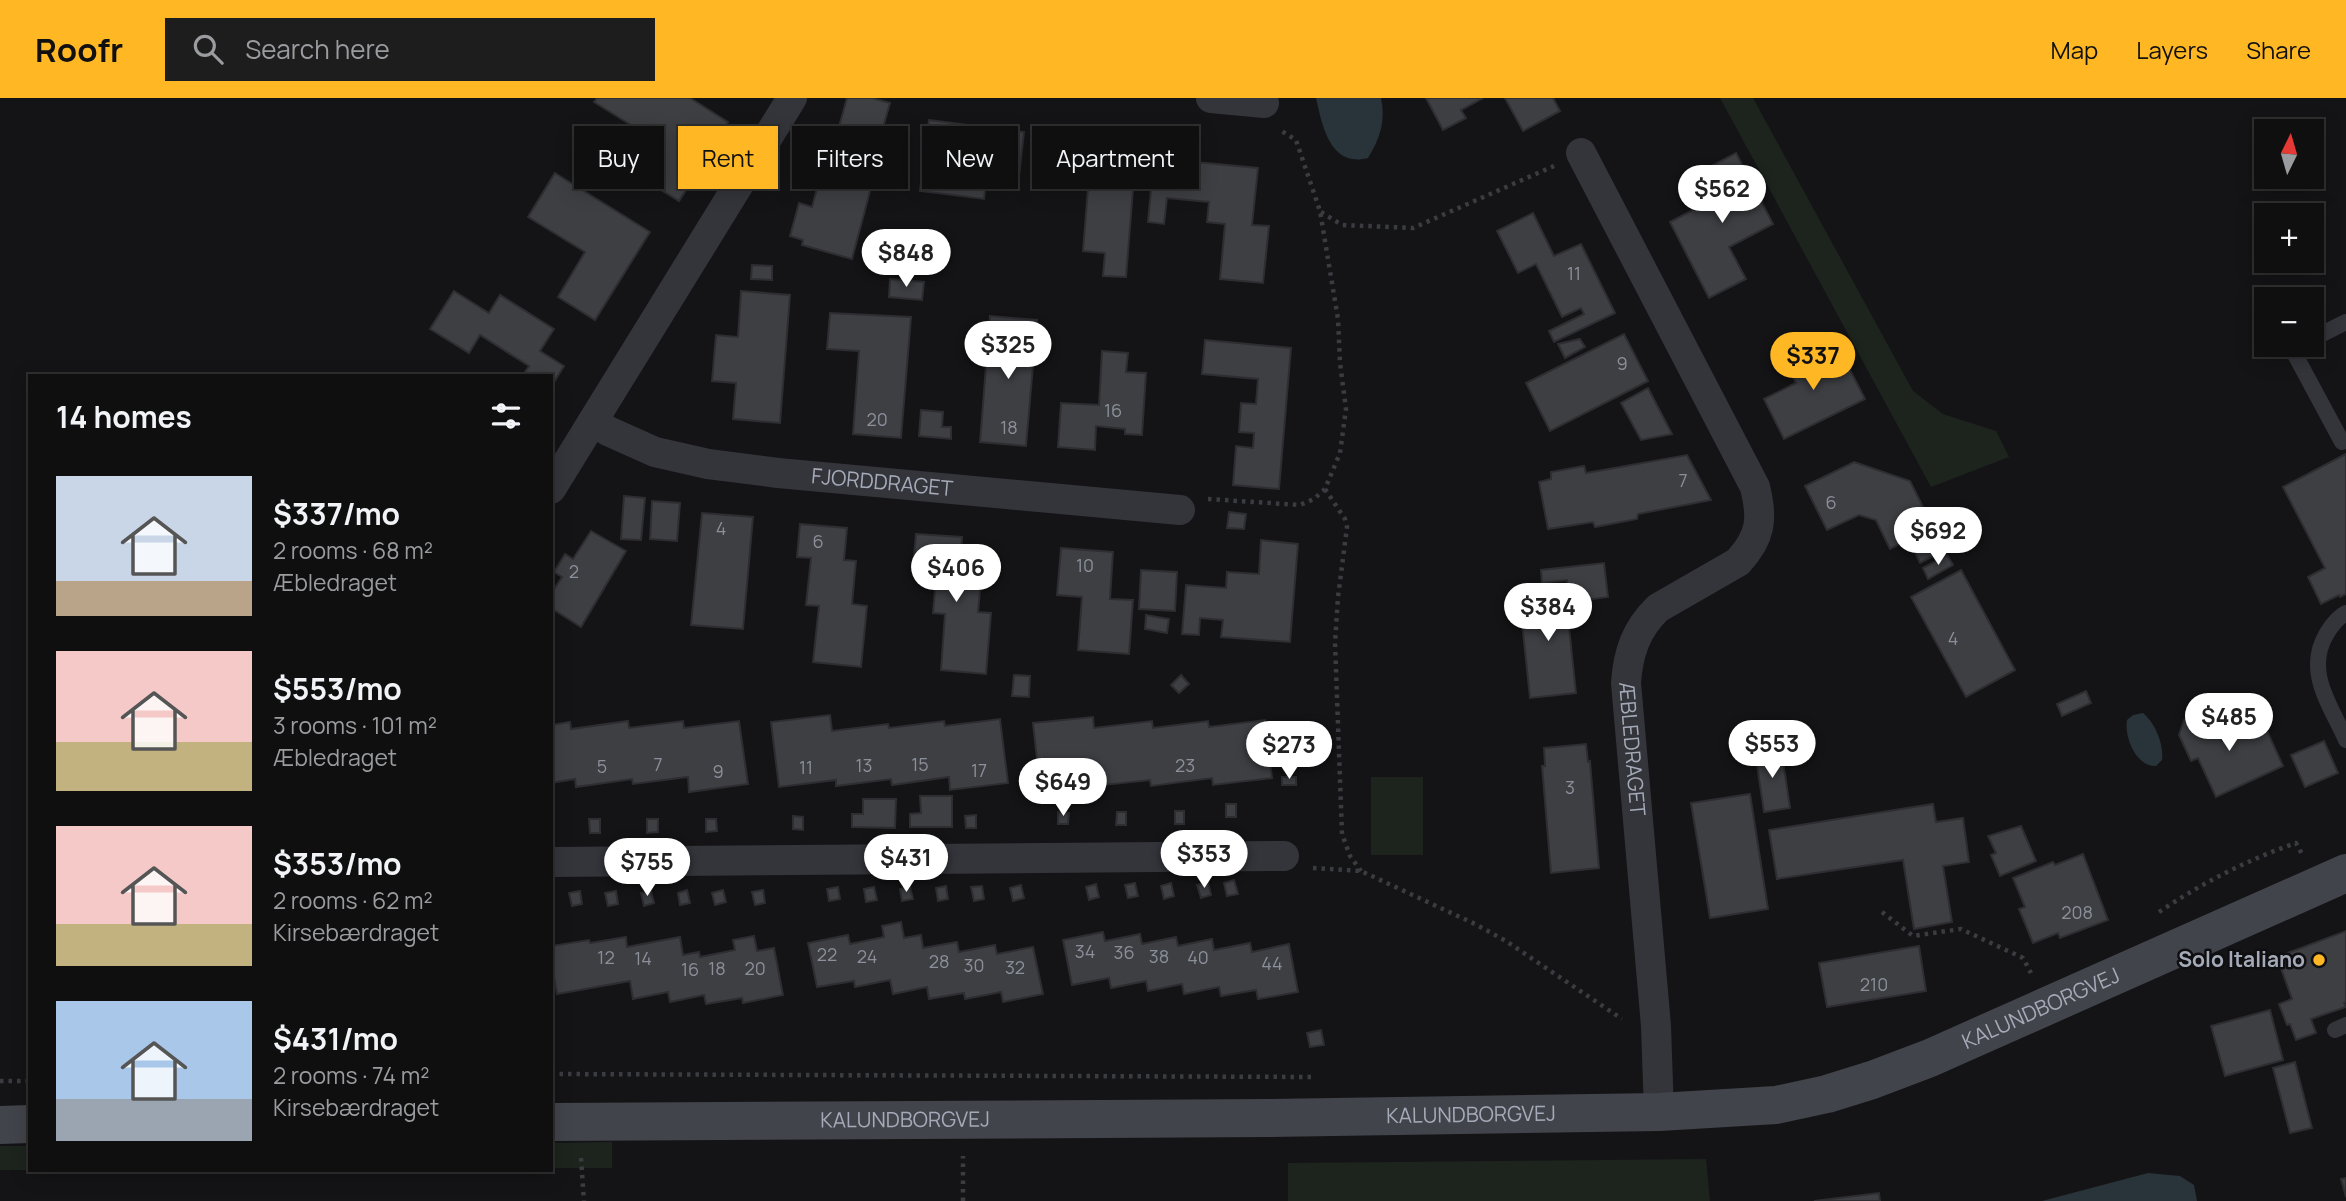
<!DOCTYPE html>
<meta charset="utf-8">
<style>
:root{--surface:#0f0f10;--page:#1d1d1e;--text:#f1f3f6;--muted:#9b9c9f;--line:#2f2f30;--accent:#ffb723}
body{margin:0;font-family:Manrope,sans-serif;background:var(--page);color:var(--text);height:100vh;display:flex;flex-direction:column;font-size:26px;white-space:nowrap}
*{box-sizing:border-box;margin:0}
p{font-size:23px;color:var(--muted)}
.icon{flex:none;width:38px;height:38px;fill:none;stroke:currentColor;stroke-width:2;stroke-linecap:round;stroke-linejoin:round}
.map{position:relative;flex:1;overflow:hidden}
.drawer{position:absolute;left:28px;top:276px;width:525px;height:798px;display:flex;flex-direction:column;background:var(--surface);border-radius:0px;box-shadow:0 4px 18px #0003,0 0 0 2px var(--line)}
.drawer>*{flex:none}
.banner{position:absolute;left:574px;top:28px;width:665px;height:63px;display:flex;gap:14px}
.needle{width:46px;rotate:5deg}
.buttons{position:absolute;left:2254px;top:21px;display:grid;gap:14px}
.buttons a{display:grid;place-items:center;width:70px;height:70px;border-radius:0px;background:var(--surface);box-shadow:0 4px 18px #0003,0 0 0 2px var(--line);font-size:35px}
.price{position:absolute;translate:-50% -60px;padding:0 16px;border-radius:24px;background:#fff;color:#222;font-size:23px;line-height:46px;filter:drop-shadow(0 2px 4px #0008)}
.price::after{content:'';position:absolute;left:50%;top:42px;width:21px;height:16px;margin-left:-10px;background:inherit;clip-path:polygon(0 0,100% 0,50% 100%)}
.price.current{background:var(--accent);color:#111}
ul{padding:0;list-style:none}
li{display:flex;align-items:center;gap:21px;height:175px;padding:0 28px}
li span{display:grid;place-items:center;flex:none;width:196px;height:140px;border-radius:0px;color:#555}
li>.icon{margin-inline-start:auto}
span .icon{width:84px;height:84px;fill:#fffc;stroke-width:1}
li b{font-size:30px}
h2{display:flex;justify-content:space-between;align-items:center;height:84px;padding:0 28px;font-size:30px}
.tag{padding:0 24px;border-radius:0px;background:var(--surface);box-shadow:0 4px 18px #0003,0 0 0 2px var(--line);font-size:24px;line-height:63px}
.tag.current{background:var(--accent);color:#111}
header{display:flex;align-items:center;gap:42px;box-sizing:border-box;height:98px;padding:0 35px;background:var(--accent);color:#111}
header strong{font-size:33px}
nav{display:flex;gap:38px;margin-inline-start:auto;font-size:24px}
.search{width:490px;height:63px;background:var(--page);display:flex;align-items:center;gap:18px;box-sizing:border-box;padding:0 24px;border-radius:0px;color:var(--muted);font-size:26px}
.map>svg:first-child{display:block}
.green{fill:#1c241d}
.water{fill:#29333a}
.building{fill:#3e3f43;stroke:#2e2e32;stroke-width:2}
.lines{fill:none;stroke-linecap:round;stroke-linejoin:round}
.path{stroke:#3a3c42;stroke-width:4.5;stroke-dasharray:3.5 5;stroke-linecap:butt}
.lane{stroke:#34353b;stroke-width:16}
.street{stroke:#34353b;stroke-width:30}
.secondary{stroke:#42444b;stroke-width:38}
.poi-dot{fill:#ffb723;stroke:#0f0f11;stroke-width:2.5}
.labels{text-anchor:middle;stroke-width:5;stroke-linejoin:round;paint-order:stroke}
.number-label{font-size:18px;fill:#8a8f9a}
.street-label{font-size:21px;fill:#a4aab7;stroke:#0f0f11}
.poi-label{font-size:21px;font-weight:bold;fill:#a4aab7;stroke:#0f0f11;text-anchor:end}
</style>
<header>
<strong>Roofr</strong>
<div class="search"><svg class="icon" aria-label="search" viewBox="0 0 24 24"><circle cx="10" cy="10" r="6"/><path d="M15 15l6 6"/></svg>Search here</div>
<nav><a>Map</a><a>Layers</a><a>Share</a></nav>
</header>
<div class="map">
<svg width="2346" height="1103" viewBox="0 0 2346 1103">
<rect width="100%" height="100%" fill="#141416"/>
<g class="green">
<polygon points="1720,0 1753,0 1913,293 1943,316 1996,333 2009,359 1931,389"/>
<rect x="1371" y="679" width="52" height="78"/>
<polygon points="612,1044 612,1070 551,1070 551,1045"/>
<rect x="0" y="1048" width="30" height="24"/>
<polygon points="1706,1061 1710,1103 1288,1103 1288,1065"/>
</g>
<g class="water">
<path d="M1316,0H1381C1386,22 1380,41 1368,60C1330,70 1322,27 1316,0Z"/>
<path d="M2143,615C2155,625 2164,646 2162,662L2156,668C2136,669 2124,639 2127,622L2133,617Z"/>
<polygon points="2148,1075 2180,1078 2194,1087 2197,1103 2042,1103"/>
</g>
<g class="building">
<polygon points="597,0 690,0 728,24 679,103 629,72 650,39 594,4"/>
<polygon points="847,0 872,0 890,5 878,47 882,48 852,161 802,147 803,142 790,138 799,105 812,109 832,35 837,36"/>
<polygon points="1426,0 1483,0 1461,12 1466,20 1443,32"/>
<polygon points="1505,0 1553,0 1560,13 1523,33"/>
<polygon points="929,22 992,30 984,101 920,93"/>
<polygon points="992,30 1024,34 1019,78 988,75"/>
<polygon points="1052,34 1137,41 1126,179 1103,178 1105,155 1083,153 1089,78 1048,74"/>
<polygon points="1736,55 1773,126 1729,149 1746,181 1709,200 1670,124 1714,101 1700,74"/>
<polygon points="1154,60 1258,70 1252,127 1269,128 1263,185 1220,181 1225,126 1207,124 1209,104 1167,100 1164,126 1148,124"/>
<polygon points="555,75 650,134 595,222 558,199 585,154 528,119"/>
<polygon points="1533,115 1554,158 1581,146 1615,215 1554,244 1549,233 1584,216 1581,210 1562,219 1536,166 1518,175 1497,133"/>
<polygon points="752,167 772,168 772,182 751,181"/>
<polygon points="890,181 924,184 922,202 889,199"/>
<polygon points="454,193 489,215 500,197 554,231 540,253 564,268 551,289 551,278 522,278 529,268 480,237 469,255 430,231"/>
<polygon points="741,193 790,197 780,325 733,321 736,285 712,283 716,237 738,239"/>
<polygon points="830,215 911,219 901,340 853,336 859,253 827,251"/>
<polygon points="990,218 1037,222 1026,348 980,344"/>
<polygon points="1624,236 1648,283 1550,333 1526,285"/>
<polygon points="1580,241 1585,249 1565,260 1558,246"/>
<polygon points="1205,242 1291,250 1279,391 1233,387 1236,348 1253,350 1254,335 1239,334 1241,305 1256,306 1258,281 1202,276"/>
<polygon points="1818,246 1829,268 1844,260 1865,301 1784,341 1764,301 1796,285 1785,263"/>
<polygon points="1102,253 1128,255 1126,274 1146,275 1142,337 1125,336 1125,331 1096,328 1095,352 1058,349 1061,305 1099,307"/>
<polygon points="1648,290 1672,336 1641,342 1621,305"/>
<polygon points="921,312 943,314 942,329 951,329 951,341 919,338"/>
<polygon points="2346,356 2346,496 2340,499 2339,497 2321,506 2308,479 2325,470 2283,389"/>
<polygon points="1687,357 1711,402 1638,416 1637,421 1595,429 1593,424 1548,431 1539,384 1551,381 1551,374 1584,368 1586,375"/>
<polygon points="1854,364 1910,383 1933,429 1890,451 1876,422 1859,417 1827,432 1805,388"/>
<polygon points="624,398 645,400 641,442 621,441"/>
<polygon points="652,403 680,405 677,443 650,441"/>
<polygon points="1229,414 1246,416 1244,431 1227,430"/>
<polygon points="702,415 753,419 743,531 691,527"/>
<polygon points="800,426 847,430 844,462 856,463 852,506 867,508 861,569 813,564 819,508 806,507 811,460 797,459"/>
<polygon points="1950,428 1959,445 1920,465 1912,448"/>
<polygon points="591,433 626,453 581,529 551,510 551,496 562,479 554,474 565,456 573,461"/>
<polygon points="916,436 962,439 960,472 982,473 978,514 991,515 986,576 941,572 945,516 933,515 937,470 913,468"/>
<polygon points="1261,442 1298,446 1290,544 1221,539 1223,522 1200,520 1199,537 1182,536 1186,487 1226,490 1227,474 1259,476"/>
<polygon points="1061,450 1113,454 1110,501 1133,502 1129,556 1078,552 1082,499 1057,497"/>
<polygon points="1947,457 1953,467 1928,481 1923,470"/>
<polygon points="1604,465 1608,499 1578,503 1579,515 1571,516 1567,482 1542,485 1541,472"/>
<polygon points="1141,472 1177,474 1175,513 1139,511"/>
<polygon points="1961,472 2015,572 1966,599 1911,499"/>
<polygon points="1565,491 1576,595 1530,600 1519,496"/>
<polygon points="1146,517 1169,521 1167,535 1145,531"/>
<polygon points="1014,577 1030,578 1029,599 1012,598"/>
<polygon points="1181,577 1189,586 1179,595 1171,587"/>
<polygon points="2086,593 2091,605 2062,618 2057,606"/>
<polygon points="2199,616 2213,622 2222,643 2263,624 2283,668 2216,699 2198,660 2191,663 2179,637 2184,622"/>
<polygon points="830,617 832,633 888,626 889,630 944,623 945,628 1000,621 1008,685 950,692 949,679 892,687 891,681 836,688 836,682 779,689 771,624"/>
<polygon points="1093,619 1094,630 1152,623 1153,630 1208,623 1209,629 1265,622 1272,680 1213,687 1212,680 1151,688 1150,682 1094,688 1093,683 1040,689 1033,625"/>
<polygon points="628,623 629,630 683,623 684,630 739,623 748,686 689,694 688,679 633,686 632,681 576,689 575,681 551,685 551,627 570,624 571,631"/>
<polygon points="2324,643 2338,675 2305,689 2291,657"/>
<polygon points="1586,646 1588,664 1590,663 1599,770 1551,775 1542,668 1545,668 1544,650"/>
<polygon points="1781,650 1790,710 1764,714 1755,653"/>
<rect x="1282" y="679" width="14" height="8"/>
<polygon points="1750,696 1768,811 1710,820 1691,705"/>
<polygon points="920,698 952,698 952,729 910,729 910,716 921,715"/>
<polygon points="863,701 896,701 895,730 852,729 852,716 863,716"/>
<rect x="1226" y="706" width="10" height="13"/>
<polygon points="1933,706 1936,724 1963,720 1969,764 1943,768 1952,824 1914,831 1903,762 1777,781 1769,732"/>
<rect x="1175" y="713" width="9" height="13"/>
<polygon points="1058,714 1069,715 1068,726 1058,726"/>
<polygon points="1117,714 1126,714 1126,727 1116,727"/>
<polygon points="976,717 976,730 966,730 965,718"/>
<polygon points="793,718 803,719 803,732 793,731"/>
<polygon points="589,721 600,721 600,735 590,735"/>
<polygon points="647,721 658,721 658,734 647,735"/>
<polygon points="706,721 716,721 717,733 706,734"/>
<polygon points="2021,728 2036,763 2000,778 1991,757 1996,755 1988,738"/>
<polygon points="2083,756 2108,822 2060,840 2058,835 2033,845 2019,811 2025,809 2013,780 2053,764 2055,767"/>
<polygon points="1234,782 1238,796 1227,798 1224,785"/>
<polygon points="1208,784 1211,797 1201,800 1197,787"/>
<polygon points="1135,785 1138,798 1128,800 1125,787"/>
<polygon points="1171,785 1174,798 1164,801 1161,788"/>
<polygon points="1096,786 1099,799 1089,802 1086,789"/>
<polygon points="1021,787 1024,800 1013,803 1010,790"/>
<polygon points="946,788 948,801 938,803 936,790"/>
<polygon points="982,788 984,801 974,803 971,789"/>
<polygon points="838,789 840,801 829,803 827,791"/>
<polygon points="874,789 877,802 866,804 864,791"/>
<polygon points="910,789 913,801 902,803 900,791"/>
<polygon points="687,792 690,805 680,807 678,795"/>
<polygon points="723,792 726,804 715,807 712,795"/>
<polygon points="763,792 765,805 755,807 752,794"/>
<polygon points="580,793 582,806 572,808 569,795"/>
<polygon points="616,793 618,806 608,808 605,795"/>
<polygon points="651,793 654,805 644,808 641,795"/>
<polygon points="901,824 904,840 921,837 923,850 957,844 959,854 995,847 997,856 1033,849 1043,896 1003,904 1001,894 965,901 964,895 929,901 927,889 893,896 890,882 855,889 854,883 817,889 808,845 848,837 850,846 884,839 882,828"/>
<polygon points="2346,833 2346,904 2344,905 2346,909 2311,921 2316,935 2296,942 2290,926 2287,927 2279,906 2292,901 2277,859"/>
<polygon points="1103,834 1105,843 1140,836 1142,846 1176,839 1178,848 1212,841 1214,852 1250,845 1252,854 1289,846 1298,894 1258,901 1256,892 1221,898 1219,889 1184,896 1182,886 1148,893 1146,883 1111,890 1109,880 1072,887 1063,842"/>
<polygon points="754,838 757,853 774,850 783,897 743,905 742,900 706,906 704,897 670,904 668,894 633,901 630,883 557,896 551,863 551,848 589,842 590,845 626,839 627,849 680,839 683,857 699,854 700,859 735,852 733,842"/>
<polygon points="1919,848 1926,893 1827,909 1819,865"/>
<polygon points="2270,912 2283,962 2225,978 2211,928"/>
<polygon points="1321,932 1324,947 1310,949 1307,935"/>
<polygon points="2295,964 2312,1030 2290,1035 2273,970"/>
<polygon points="2346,1080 2346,1099 2341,1081"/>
<polygon points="1879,1095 1880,1103 1814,1103"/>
</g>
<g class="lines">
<g class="path">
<polyline points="1321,114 1342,127 1413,130 1554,68"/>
<polyline points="1325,391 1345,421 1347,429 1338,499 1335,545 1342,736 1350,758 1361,773"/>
<polyline points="1208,401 1300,407 1314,401 1325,391 1340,355 1346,311 1340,265 1338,221 1320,113 1296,42 1280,32"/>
<polyline points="1313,770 1361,773 1475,826 1506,843 1622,921"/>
<polyline points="1882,814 1913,838 1961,831 2023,860 2031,875"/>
<path d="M2159,814C2202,785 2247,762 2296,745L2302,756"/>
<polyline points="551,976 1314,979"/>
<polyline points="0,983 30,983"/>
<polyline points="581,1060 584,1103"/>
<polyline points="963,1103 963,1058"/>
</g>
<g class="lane">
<polyline points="2312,241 2346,224"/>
<polyline points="2301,247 2292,251 2342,344"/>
<path d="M2346,515C2338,519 2332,527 2327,535C2304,573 2330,606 2346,642"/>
<polyline points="2335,932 2346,927"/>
</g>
<g class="street">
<polyline points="1211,0 1264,5"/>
<path id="s1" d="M1581,55L1755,389C1763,421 1761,439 1738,464L1658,510C1636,531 1628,555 1626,585L1656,928L1659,1014"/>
<path id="s2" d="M593,323L608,333L655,354L708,366L778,375L1180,412"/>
<polyline points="551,391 792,0"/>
<polyline points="551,764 1284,758"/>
</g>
<g class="secondary">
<path id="s3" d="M551,1024L1269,1020L1659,1014L1776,1007L1827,996L1872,982L1930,960L2346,775"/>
<polyline points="0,1027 30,1026"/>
</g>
</g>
<circle class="poi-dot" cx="2319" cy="862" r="7"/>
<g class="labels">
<g class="number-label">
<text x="1574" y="182">11</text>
<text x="1622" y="272">9</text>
<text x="1113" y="319">16</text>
<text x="877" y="328">20</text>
<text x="1009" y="336">18</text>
<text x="1683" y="389">7</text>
<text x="1831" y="411">6</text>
<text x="721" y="437">4</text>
<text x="818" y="450">6</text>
<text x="1085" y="474">10</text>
<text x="574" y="480">2</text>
<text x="1953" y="547">4</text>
<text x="658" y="673">7</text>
<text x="920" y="673">15</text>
<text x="864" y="674">13</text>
<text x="1185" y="674">23</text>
<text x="602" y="675">5</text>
<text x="806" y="676">11</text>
<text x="979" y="679">17</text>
<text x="718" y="680">9</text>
<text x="1570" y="696">3</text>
<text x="2077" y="821">208</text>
<text x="1085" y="860">34</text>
<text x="1124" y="861">36</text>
<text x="827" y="863">22</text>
<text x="867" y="865">24</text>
<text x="1159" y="865">38</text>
<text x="606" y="866">12</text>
<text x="1198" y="866">40</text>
<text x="643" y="867">14</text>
<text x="939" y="870">28</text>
<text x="1272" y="872">44</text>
<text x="974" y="874">30</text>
<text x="1015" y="876">32</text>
<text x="717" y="877">18</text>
<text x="755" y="877">20</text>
<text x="690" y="878">16</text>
<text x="1874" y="893">210</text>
</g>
<g class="street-label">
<text dy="7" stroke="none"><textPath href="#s2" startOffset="299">FJORDDRAGET</textPath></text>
<text dy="7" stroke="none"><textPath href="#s1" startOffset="700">ÆBLEDRAGET</textPath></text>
<text dy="7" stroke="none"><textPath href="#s3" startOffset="1508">KALUNDBORGVEJ</textPath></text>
<text dy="7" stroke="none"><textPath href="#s3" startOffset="920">KALUNDBORGVEJ</textPath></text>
<text dy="7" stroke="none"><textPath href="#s3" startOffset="354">KALUNDBORGVEJ</textPath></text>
</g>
<g class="poi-label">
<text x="2305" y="869">Solo Italiano</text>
</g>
</g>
</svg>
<div class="buttons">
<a><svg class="needle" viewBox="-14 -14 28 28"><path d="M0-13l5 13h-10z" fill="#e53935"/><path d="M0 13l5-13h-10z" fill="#9b9c9f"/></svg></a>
<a>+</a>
<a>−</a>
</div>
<b class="price" style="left:1722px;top:127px">$562</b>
<b class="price" style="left:906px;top:191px">$848</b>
<b class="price" style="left:1008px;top:283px">$325</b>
<b class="price current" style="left:1813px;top:294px">$337</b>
<b class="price" style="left:1938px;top:469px">$692</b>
<b class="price" style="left:956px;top:506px">$406</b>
<b class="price" style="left:1548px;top:545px">$384</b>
<b class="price" style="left:2229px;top:655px">$485</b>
<b class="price" style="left:1772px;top:682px">$553</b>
<b class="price" style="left:1289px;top:683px">$273</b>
<b class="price" style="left:1063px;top:720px">$649</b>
<b class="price" style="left:1204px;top:792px">$353</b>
<b class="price" style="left:906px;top:796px">$431</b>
<b class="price" style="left:647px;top:800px">$755</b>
<div class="banner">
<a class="tag">Buy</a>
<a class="tag current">Rent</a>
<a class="tag">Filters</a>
<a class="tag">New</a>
<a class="tag">Apartment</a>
</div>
<section class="drawer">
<h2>14 homes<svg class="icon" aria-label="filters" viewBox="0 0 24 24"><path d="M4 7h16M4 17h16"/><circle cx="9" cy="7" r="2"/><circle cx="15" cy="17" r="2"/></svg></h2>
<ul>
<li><span style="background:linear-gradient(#c9d6e8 75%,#b9a48a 0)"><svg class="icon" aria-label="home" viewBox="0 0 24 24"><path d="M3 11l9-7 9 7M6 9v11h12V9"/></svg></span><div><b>$337/mo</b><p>2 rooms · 68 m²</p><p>Æbledraget</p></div></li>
<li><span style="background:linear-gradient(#f6c9c9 65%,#c2b280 0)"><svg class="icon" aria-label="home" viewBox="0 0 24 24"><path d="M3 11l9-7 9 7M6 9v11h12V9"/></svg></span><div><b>$553/mo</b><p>3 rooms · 101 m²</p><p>Æbledraget</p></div></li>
<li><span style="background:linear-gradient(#f6c9c9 70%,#c2b280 0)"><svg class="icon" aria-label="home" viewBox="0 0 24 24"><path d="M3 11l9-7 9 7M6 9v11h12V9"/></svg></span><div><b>$353/mo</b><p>2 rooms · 62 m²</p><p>Kirsebærdraget</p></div></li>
<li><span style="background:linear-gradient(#a9c7e8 70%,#9aa5b1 0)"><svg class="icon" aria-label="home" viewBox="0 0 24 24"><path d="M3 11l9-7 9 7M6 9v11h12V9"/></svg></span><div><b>$431/mo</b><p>2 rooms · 74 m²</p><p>Kirsebærdraget</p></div></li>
</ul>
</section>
</div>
